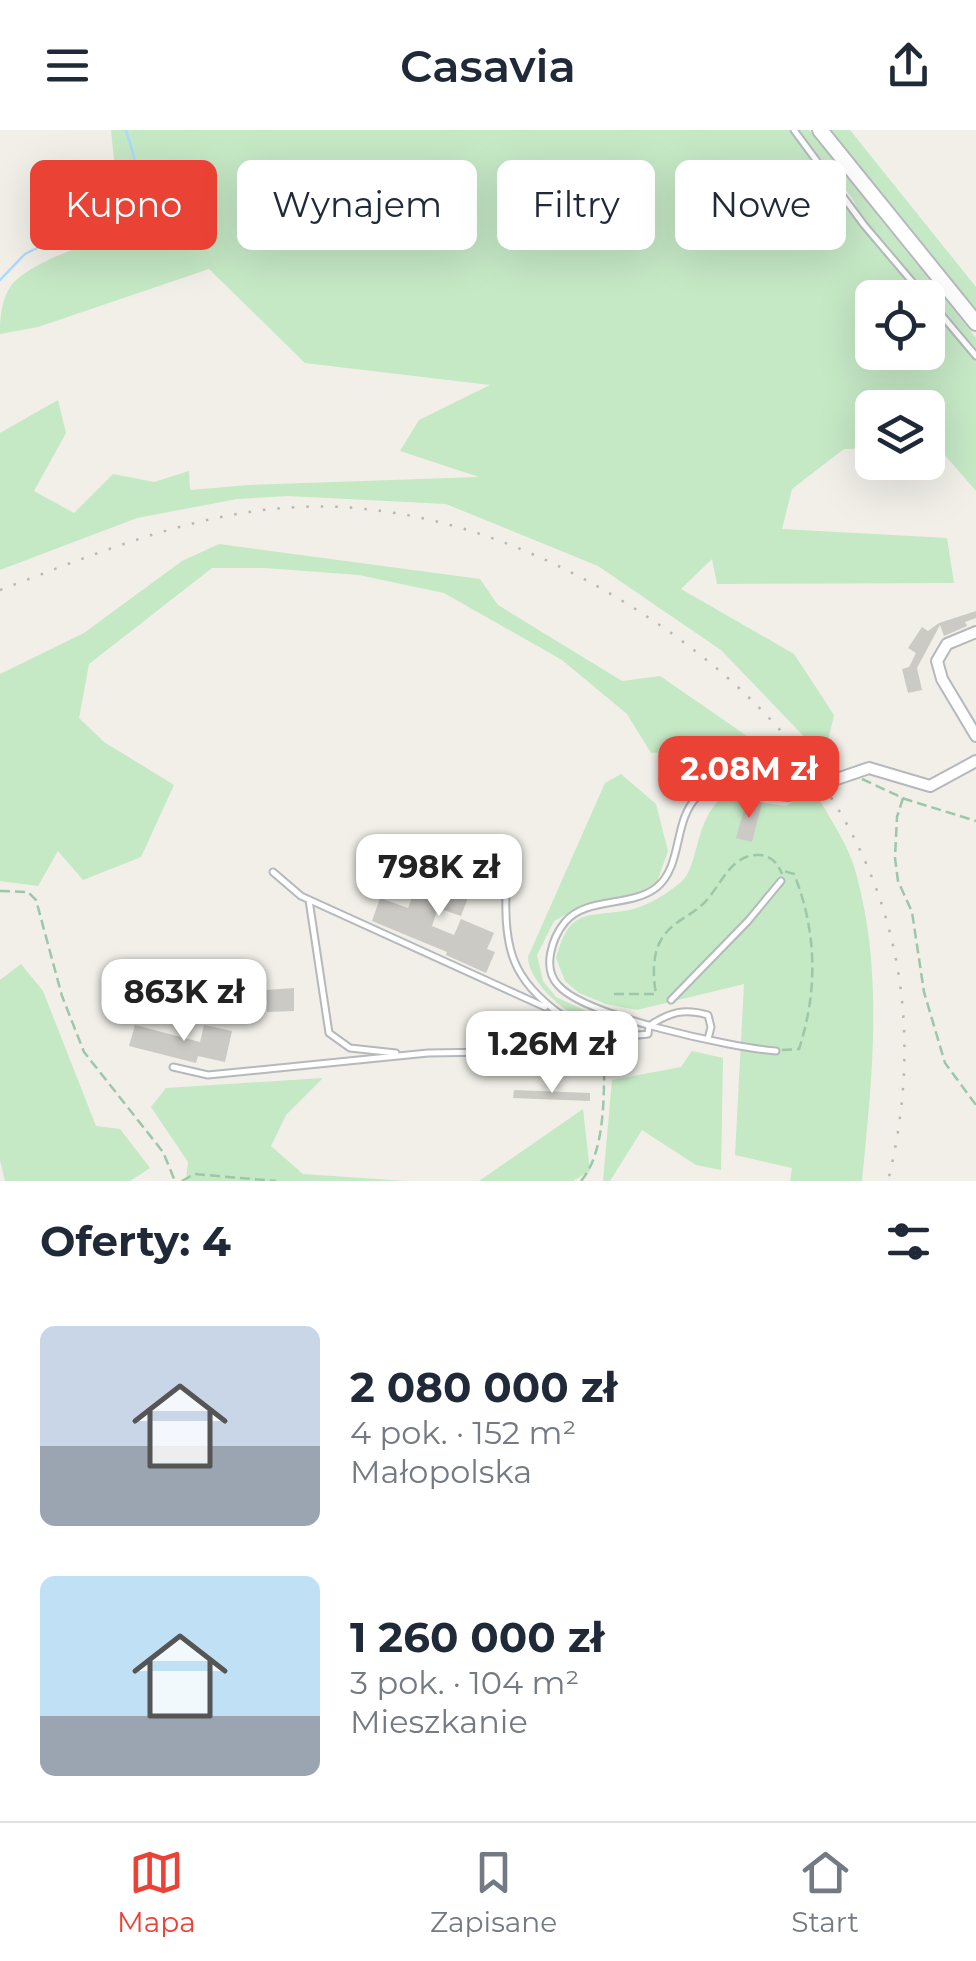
<!DOCTYPE html>
<html lang="pl">
<meta charset="utf-8">
<style>
:root{--surface:#fff;--page:#f6f6f7;--text:#1f2937;--muted:#747a83;--line:#e0e1e3;--accent:#ea4335}
body{margin:0;font-family:Montserrat,sans-serif;background:var(--page);color:var(--text);height:100vh;display:flex;flex-direction:column;font-size:38px;white-space:nowrap}
*{box-sizing:border-box;margin:0}
p{font-size:32px;color:var(--muted)}
.icon{flex:none;width:55px;height:55px;fill:none;stroke:currentColor;stroke-width:2;stroke-linecap:round;stroke-linejoin:round}
.map{position:relative;height:1051px;overflow:hidden}
.drawer{display:flex;flex-direction:column;background:var(--surface);flex:1}
.drawer>*{flex:none}
.top-card{position:absolute;left:30px;top:30px;width:918px;height:90px;display:flex;gap:20px}
.buttons{position:absolute;left:855px;top:150px;display:grid;gap:20px}
.buttons a{display:grid;place-items:center;width:90px;height:90px;border-radius:15px;background:var(--surface);box-shadow:0 10px 40px #0002;font-size:50px}
.price{position:absolute;translate:-50% -85px;padding:0 22px;border-radius:20px;background:#fff;color:#222;font-size:32px;line-height:65px;filter:drop-shadow(0 2px 5px #0008)}
.price::after{content:'';position:absolute;left:50%;top:60px;width:30px;height:22px;margin-left:-15px;background:inherit;clip-path:polygon(0 0,100% 0,50% 100%)}
.price.selected{background:var(--accent);color:#fff}
ul{padding:0;list-style:none}
li{display:flex;align-items:center;gap:30px;height:250px;padding:0 40px}
li span{display:grid;place-items:center;flex:none;width:280px;height:200px;border-radius:15px;color:#555}
li>.icon{margin-inline-start:auto}
span .icon{width:120px;height:120px;fill:#fffc;stroke-width:1}
li b{font-size:42px}
h2{display:flex;justify-content:space-between;align-items:center;height:120px;padding:0 40px;font-size:42px}
.chip{padding:0 35px;border-radius:15px;background:var(--surface);box-shadow:0 10px 40px #0002;font-size:35px;line-height:90px}
.chip.selected{background:var(--accent);color:#fff}
header{display:flex;justify-content:space-between;align-items:center;height:130px;padding:0 40px;background:var(--surface);font-size:45px;font-weight:600}
.tab-bar{display:flex;justify-content:space-around;align-items:center;height:140px;border-top:2px solid var(--line);background:var(--surface);font-size:28px;color:var(--muted)}
.tab-bar a{display:grid;justify-items:center;gap:5px}
.tab-bar .selected{color:var(--accent)}
.map>svg:first-child{display:block}
.green{fill:#c5e8c5;fill-rule:evenodd}
.lines{fill:none;stroke-linecap:round;stroke-linejoin:round}
.stream{stroke:#aadaff;stroke-width:2.5}
.building{fill:#cccac5}
.street-tunnel{stroke:#ccccc8;stroke-width:10;stroke-dasharray:10 5;stroke-linecap:butt}
.lane-casing{stroke:#b5b8bc;stroke-width:9}
.street-casing{stroke:#b5b8bc;stroke-width:14}
.secondary-casing{stroke:#b6babf;stroke-width:18}
.path{stroke:#9cc7a9;stroke-width:2.5;stroke-dasharray:10 5;stroke-linecap:butt}
.lane{stroke:#fff;stroke-width:5}
.street{stroke:#fff;stroke-width:10}
.secondary{stroke:#fff;stroke-width:14}
.rail{stroke:#b6b7b8;stroke-width:2.5;stroke-dasharray:2.5 12;stroke-linecap:butt}
</style>
<header><svg class="icon" aria-label="menu" viewBox="0 0 24 24"><path d="M4 6h16M4 12h16M4 18h16"/></svg>Casavia<svg class="icon" aria-label="share" viewBox="0 0 24 24"><path d="M12 15V3M7 8l5-5 5 5M5 13v7h14v-7"/></svg></header>
<div class="map">
<svg width="976" height="1051" viewBox="0 0 976 1051">
<rect width="100%" height="100%" fill="#f1efe8"/>
<g class="green">
<path d="M111,0H791L866,95L852,68L798,0H809L976,208V361L937,316H928V278H872V318L844,319L792,359L782,399L947,408L954,453L717,454L712,429L681,459L794,524L834,585L828,611L816,619L721,520L598,436L446,374L288,366L237,369L137,388L0,440V303L58,270L66,303L34,361L74,383L113,344L154,352L189,341L190,360L249,355L479,347L400,321L419,290L490,255L305,233L209,139L38,197L0,204C0,186 2,164 15,151C40,129 86,114 118,105V69ZM882,114L959,202L928,169V222H872V168L926,167Z"/>
<polygon points="826,0 850,0 976,157 976,186"/>
<polygon points="219,414 480,449 498,475 622,551 660,546 760,615 651,623 627,584 562,530 444,463 359,445 265,438 212,438 89,534 79,588 104,612 174,655 141,727 83,750 58,721 38,756 0,751 0,544 84,503 182,431"/>
<path d="M621,644L656,674L668,721L657,752L635,765L578,778L554,791L537,825L543,851L556,867L614,894C609,894 604,896 598,895C573,892 528,853 528,827L605,653Z"/>
<path d="M814,660C828,686 849,715 856,743C884,845 872,948 862,1051H790L792,1038L735,1025L744,854L637,880L606,874L579,863L565,851L556,828C570,780 582,787 624,781C644,778 664,766 680,753C700,737 693,690 724,666L786,676Z"/>
<polygon points="21,834 43,861 96,996 120,999 150,1038 130,1051 5,1051 0,1030 0,850"/>
<polygon points="692,921 723,928 721,1040 696,1035 642,1000 610,1051 603,1051 612,950 681,937"/>
<polygon points="323,948 286,985 271,1016 303,1044 406,1051 186,1051 188,1032 151,977 166,958"/>
<polygon points="583,979 590,1041 573,1051 479,1051"/>
</g>
<g class="lines">
<path class="stream" d="M0,150L25,124L130,72C145,49 133,25 126,0"/>
</g>
<g class="building">
<polygon points="976,481 976,488 965,492 967,496 944,506 940,495 917,538 922,560 908,563 902,539 909,537 916,523 908,518 922,497 928,501 939,493"/>
<polygon points="747,669 762,673 752,712 736,708"/>
<polygon points="425,735 473,754 461,786 438,778 432,796 454,805 461,789 494,803 487,819 495,822 486,843 446,825 447,822 372,791 380,768 408,778"/>
<polygon points="294,858 294,881 267,882 266,860"/>
<polygon points="512,883 513,886 528,885 530,901 491,905 490,885"/>
<polygon points="135,895 200,912 204,895 232,901 225,932 198,926 196,933 129,916"/>
<polygon points="514,960 590,963 590,971 513,968"/>
</g>
<g class="lines">
<polyline class="street-tunnel" points="808,662 831,651"/>
<g class="lane-casing">
<g id="lane">
<polyline points="794,0 864,95 926,168"/>
<polyline points="928,169 976,226"/>
<path d="M718,657C712,660 702,663 697,667C673,691 683,735 657,757C631,778 587,766 565,792C552,808 542,838 558,855C584,886 733,918 776,921"/>
<polyline points="273,742 301,766 545,877"/>
<path d="M506,763C504,819 513,850 560,884C567,890 576,899 585,902C605,909 628,906 648,904L649,896C670,882 684,878 708,885L711,897L708,909"/>
<polyline points="309,770 329,903 350,918 396,923"/>
<polyline points="671,870 748,791 781,751"/>
<polyline points="173,937 208,945 428,923 555,921 616,907"/>
</g>
</g>
<g class="street-casing">
<g id="street">
<polyline points="976,502 947,514 937,531 942,549 976,606"/>
<polyline points="831,651 869,638 930,656 976,631"/>
<polyline points="718,657 788,665 808,662"/>
</g>
</g>
<g class="secondary-casing">
<polyline id="secondary" points="820,0 976,193"/>
</g>
<g class="path">
<polyline points="862,649 905,669 976,691"/>
<polyline points="903,668 897,687 895,728 898,751 912,782 924,862 945,933 976,975"/>
<polyline points="0,761 28,762 36,770 62,866 84,922 163,1022 175,1051"/>
<path d="M614,864H656C653,847 652,825 661,810C670,793 689,787 703,774C721,757 730,723 760,725C772,726 778,734 782,744"/>
<path d="M782,920L799,919C818,861 817,801 794,744L784,741"/>
<polyline points="182,1051 194,1044 276,1051"/>
<path d="M581,1051C607,1021 604,956 604,918"/>
</g>
<use href="#lane" class="lane"/>
<use href="#street" class="street"/>
<use href="#secondary" class="secondary"/>
<path class="rail" d="M0,460C111,418 220,371 341,377C444,383 537,419 624,472C836,601 949,802 888,1051"/>
</g>
</svg>
<div class="buttons">
<a><svg class="icon" aria-label="locate" viewBox="0 0 24 24"><circle cx="12" cy="12" r="6"/><path d="M12 2v4M12 18v4M2 12h4M18 12h4"/></svg></a>
<a><svg class="icon" aria-label="layers" viewBox="0 0 24 24"><path d="M12 4l9 5-9 5-9-5zM3 14l9 5 9-5"/></svg></a>
</div>
<b class="price selected" style="left:749px;top:691px">2.08M zł</b>
<b class="price" style="left:439px;top:789px">798K zł</b>
<b class="price" style="left:184px;top:914px">863K zł</b>
<b class="price" style="left:552px;top:966px">1.26M zł</b>
<div class="top-card">
<a class="chip selected">Kupno</a>
<a class="chip">Wynajem</a>
<a class="chip">Filtry</a>
<a class="chip">Nowe</a>
</div>
</div>
<section class="drawer">
<h2>Oferty: 4<svg class="icon" aria-label="filters" viewBox="0 0 24 24"><path d="M4 7h16M4 17h16"/><circle cx="9" cy="7" r="2"/><circle cx="15" cy="17" r="2"/></svg></h2>
<ul>
<li><span style="background:linear-gradient(#c9d6e8 60%,#9aa5b1 0)"><svg class="icon" aria-label="home" viewBox="0 0 24 24"><path d="M3 11l9-7 9 7M6 9v11h12V9"/></svg></span><div><b>2 080 000 zł</b><p>4 pok. · 152 m²</p><p>Małopolska</p></div></li>
<li><span style="background:linear-gradient(#bfe0f5 70%,#9aa5b1 0)"><svg class="icon" aria-label="home" viewBox="0 0 24 24"><path d="M3 11l9-7 9 7M6 9v11h12V9"/></svg></span><div><b>1 260 000 zł</b><p>3 pok. · 104 m²</p><p>Mieszkanie</p></div></li>
</ul>
</section>
<nav class="tab-bar">
<a class="selected"><svg class="icon" aria-label="map" viewBox="0 0 24 24"><path d="M3 6l6-2 6 2 6-2v14l-6 2-6-2-6 2zM9 4v14M15 6v14"/></svg>Mapa</a>
<a><svg class="icon" aria-label="saved" viewBox="0 0 24 24"><path d="M7 4h10v16l-5-4-5 4z"/></svg>Zapisane</a>
<a><svg class="icon" aria-label="home" viewBox="0 0 24 24"><path d="M3 11l9-7 9 7M6 9v11h12V9"/></svg>Start</a>
</nav>
